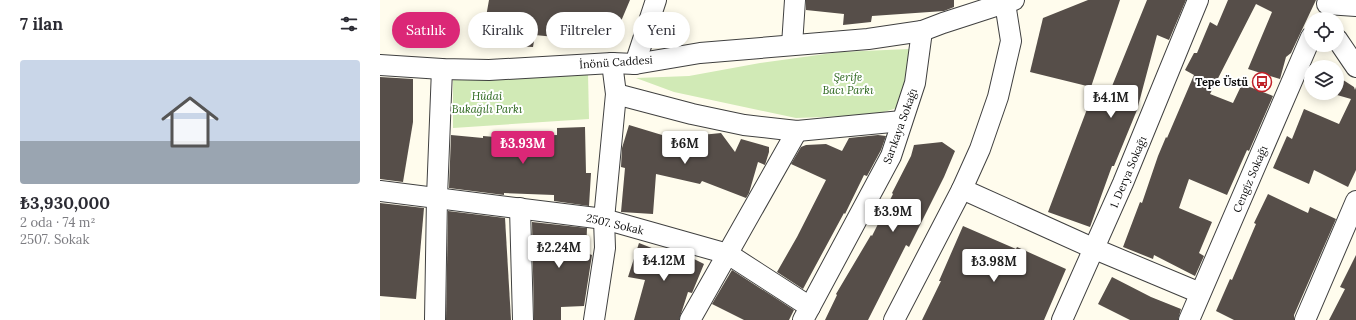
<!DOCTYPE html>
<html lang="tr">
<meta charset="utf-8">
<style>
:root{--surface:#fff;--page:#f7f7f7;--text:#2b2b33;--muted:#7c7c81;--line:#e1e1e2;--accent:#db2777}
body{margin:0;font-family:Lora,serif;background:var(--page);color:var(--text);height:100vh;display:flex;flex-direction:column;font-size:15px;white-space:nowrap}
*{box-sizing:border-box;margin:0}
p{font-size:13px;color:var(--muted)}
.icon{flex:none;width:22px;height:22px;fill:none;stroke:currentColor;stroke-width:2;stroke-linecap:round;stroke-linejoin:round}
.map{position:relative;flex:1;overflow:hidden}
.sheet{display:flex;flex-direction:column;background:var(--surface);width:380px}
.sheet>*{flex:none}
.guide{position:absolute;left:12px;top:12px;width:380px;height:36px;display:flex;gap:8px}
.fabs{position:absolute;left:924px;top:12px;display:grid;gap:8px}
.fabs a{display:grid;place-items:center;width:40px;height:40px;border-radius:50%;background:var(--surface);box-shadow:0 2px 10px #0003;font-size:20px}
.price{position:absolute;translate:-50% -34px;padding:0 9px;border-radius:4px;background:#fff;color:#222;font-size:13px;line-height:26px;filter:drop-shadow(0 1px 2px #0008)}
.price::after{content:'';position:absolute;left:50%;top:24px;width:12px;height:9px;margin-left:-6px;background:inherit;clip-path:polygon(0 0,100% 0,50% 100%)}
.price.selected{background:var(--accent);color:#fff}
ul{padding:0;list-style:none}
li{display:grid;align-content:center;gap:8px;height:212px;padding:0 20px}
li+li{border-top:1px solid var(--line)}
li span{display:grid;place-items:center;height:124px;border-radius:4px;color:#555}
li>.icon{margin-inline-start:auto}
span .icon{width:72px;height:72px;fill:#fffc;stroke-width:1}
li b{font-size:17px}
h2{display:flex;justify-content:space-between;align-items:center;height:48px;padding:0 20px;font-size:17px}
.chip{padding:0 14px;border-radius:18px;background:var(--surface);box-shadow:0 2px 10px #0003;font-size:14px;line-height:36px}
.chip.selected{background:var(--accent);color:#fff}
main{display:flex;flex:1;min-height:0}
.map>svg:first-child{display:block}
.green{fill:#d1eab6}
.building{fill:#564e49}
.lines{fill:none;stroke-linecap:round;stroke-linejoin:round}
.minor-casing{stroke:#404040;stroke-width:22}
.minor{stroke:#fff;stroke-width:20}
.labels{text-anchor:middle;stroke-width:4;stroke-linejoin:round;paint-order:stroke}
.street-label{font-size:11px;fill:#0d0d0d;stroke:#fff}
.park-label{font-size:11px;font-style:italic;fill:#2b661c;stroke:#fff}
.poi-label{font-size:11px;font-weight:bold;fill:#0d0d0d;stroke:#fff;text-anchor:end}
</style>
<main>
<section class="sheet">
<h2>7 ilan<svg class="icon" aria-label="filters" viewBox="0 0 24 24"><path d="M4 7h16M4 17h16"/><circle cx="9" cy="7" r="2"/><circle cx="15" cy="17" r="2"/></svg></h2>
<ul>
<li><span style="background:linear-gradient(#c9d6e8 65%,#9aa5b1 0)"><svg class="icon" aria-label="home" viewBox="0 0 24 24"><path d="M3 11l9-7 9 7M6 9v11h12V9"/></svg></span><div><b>₺3,930,000</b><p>2 oda · 74 m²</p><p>2507. Sokak</p></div></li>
</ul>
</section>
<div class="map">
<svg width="976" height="320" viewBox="0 0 976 320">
<rect width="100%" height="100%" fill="#fffced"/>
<g class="green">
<polygon points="529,49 529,71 517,108 494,115 416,118 294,92 256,78 309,76 380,63 460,52"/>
<polygon points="208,73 209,119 73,128 73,80"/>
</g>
<g class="building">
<polygon points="109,0 250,0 239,26 235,43 155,35 153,47 101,45"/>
<polygon points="426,0 574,0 574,7 564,11 492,16 491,22 463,25 464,14 426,10"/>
<polygon points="708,0 740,0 711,87 650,72 663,18"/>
<polygon points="767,0 806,0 789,40 777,35 757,110 734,166 732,166 710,227 668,212 712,96 726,101"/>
<polygon points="848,0 936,0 911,53 906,57 900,79 868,69 892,12 876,4 830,94 853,103 862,84 893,96 869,151 867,150 847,195 809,179 799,208 832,222 819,253 824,256 815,276 774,255 773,259 743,247 760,202 762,203 778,156 786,137 787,138 814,75 805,70 814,53 817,53 830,22 837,26"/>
<polygon points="957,76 974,87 975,90 976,87 976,170 968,187 934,170 929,184 893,168 907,136 912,139 924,109 959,124 971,99 957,95"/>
<polygon points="0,77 33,79 33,122 23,182 0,179"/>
<polygon points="249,125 292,138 341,133 355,152 361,139 389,147 389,152 385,165 378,162 369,193 366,198 322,181 320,184 276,174 273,214 241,212 245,168 241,167 242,148"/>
<polygon points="205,127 206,173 211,173 209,206 174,201 174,195 124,193 124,195 69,188 71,135 103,138 103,136 138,139 138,136 177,135 177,128"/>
<polygon points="498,135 506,136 501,150 487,176 484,175 465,214 464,213 423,289 397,272 417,237 446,180 411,164 421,147 426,145 446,144 462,151 469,138"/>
<polygon points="562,142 575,151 564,177 529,247 526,245 488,320 445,320 457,295 456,294 491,235 492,236 513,194 512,193 531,156 534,145"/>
<polygon points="888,194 928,213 930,207 956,219 914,315 914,320 854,320 836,311 850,279 852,280 876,224 874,223"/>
<polygon points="0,203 44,208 36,299 0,296"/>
<polygon points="68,211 125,218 131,320 66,320"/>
<polygon points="152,222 207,228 206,253 212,255 204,306 181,307 181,320 154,320"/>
<polygon points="583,226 636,249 637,247 686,269 664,320 542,320 561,281 559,281"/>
<polygon points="259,243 287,254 289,249 300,252 324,264 312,293 308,292 299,320 254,320 265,280 248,277"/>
<polygon points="976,255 976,320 949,320 965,289 960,287"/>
<polygon points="352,270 414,310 409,320 364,320 332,304"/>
<polygon points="732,277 771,297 801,309 798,320 750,320 718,304"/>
</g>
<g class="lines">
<g class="minor-casing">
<g id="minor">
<polyline points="947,4 976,6"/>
<polyline points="957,39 976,67"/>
<polyline points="412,45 415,0"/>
<polyline points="255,64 276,0"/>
<polyline points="0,65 62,69 109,70 232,63 255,64 320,53 488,39 542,31 563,23 634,0"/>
<polyline points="236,94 312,114 364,125 417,131 522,121"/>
<polyline points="582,189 715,249 820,293"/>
<polyline points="0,191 224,219 348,254 430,307"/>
<polyline points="140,208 143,320"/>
<polyline points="55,320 57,197 62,69"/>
<polyline points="214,320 225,248 224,219 236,94 232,63"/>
<polyline points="310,320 417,131"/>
<polyline points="423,320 511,156 535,83 542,31"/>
<polyline points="514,320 582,189 600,149 618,97 631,41 625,3 623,0"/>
<polyline points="682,320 743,183 818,0"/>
<polyline points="809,320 931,37"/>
<polyline points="925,320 976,201"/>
</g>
</g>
<use href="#minor" class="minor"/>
</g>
<defs>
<g id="bus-ring" transform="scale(1)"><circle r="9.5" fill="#fff" stroke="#c02229" stroke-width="1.5"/><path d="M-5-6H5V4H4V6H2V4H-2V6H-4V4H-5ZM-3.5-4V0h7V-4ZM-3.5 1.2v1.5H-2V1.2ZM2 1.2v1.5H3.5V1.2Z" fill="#c02229"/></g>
</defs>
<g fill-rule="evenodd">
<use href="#bus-ring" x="882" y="82"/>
</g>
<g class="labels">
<g class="street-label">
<text transform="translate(236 62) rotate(-4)" y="4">İnönü Caddesi</text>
<text transform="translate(520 126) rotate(-70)" y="4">Sarıkaya Sokağı</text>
<text transform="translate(748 172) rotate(-67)" y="4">1. Derya Sokağı</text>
<text transform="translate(870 179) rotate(-67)" y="4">Cengiz Sokağı</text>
<text transform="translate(235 224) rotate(13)" y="4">2507. Sokak</text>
</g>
<g class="park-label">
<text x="468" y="81">Şerife<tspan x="468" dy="13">Bacı Parkı</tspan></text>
<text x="107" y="100">Hüdai<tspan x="107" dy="13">Bukağılı Parkı</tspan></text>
</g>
<g class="poi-label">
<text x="868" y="86">Tepe Üstü</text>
</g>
</g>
</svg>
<div class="fabs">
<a><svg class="icon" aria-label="locate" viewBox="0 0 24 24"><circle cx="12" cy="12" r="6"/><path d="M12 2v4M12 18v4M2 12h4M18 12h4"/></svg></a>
<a><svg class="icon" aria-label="layers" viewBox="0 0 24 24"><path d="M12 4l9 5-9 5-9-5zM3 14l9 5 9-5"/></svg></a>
</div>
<b class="price" style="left:731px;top:119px">₺4.1M</b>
<b class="price selected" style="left:143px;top:165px">₺3.93M</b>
<b class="price" style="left:305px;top:165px">₺6M</b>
<b class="price" style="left:513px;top:233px">₺3.9M</b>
<b class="price" style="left:179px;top:269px">₺2.24M</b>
<b class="price" style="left:284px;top:282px">₺4.12M</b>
<b class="price" style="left:614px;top:283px">₺3.98M</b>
<div class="guide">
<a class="chip selected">Satılık</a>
<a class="chip">Kiralık</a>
<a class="chip">Filtreler</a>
<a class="chip">Yeni</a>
</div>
</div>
</main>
